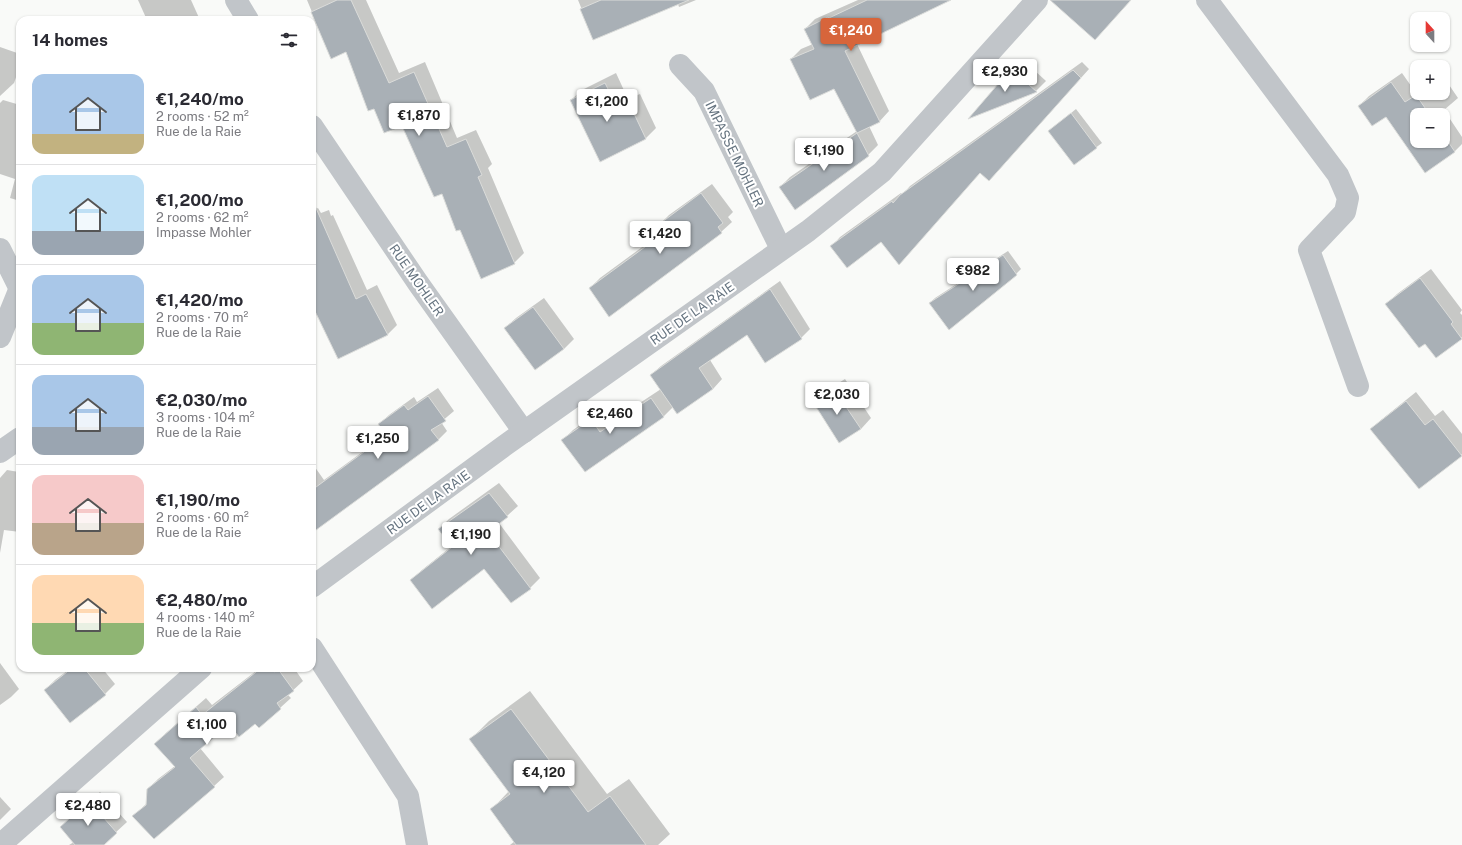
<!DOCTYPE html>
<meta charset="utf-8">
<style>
:root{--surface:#fff;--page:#f2f2f3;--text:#2b2b33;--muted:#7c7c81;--line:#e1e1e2;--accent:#d7653b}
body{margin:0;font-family:"Public Sans",sans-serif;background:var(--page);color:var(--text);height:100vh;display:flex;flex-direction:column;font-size:15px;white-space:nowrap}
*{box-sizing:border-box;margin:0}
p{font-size:13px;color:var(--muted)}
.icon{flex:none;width:22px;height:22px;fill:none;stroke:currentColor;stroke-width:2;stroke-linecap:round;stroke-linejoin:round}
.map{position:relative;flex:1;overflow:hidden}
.sheet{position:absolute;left:16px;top:16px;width:300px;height:656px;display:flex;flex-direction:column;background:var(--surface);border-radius:12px;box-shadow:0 1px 3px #0004}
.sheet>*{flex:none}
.needle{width:26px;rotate:339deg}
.fabs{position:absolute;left:1410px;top:12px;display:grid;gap:8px}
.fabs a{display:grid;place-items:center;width:40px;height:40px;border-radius:8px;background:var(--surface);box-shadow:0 1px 3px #0004;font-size:20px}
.price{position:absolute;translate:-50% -34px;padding:0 9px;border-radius:4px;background:#fff;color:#222;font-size:13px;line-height:26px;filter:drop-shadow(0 1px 2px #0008)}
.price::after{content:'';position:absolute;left:50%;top:24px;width:12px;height:9px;margin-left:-6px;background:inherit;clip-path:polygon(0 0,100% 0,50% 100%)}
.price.selected{background:var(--accent);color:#fff}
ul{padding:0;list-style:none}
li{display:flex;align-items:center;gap:12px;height:100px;padding:0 16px}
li+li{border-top:1px solid var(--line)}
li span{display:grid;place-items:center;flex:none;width:112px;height:80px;border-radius:12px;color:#555}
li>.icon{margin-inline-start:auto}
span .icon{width:48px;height:48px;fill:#fffc;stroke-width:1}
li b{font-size:17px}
h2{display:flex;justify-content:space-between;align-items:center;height:48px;padding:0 16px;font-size:17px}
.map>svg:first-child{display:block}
.shadow{fill:#0003;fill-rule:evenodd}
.building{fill:#a9b0b6;stroke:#dbdcda}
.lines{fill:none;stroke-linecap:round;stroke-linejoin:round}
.minor{stroke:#c1c5c9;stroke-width:22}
.labels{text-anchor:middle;stroke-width:4;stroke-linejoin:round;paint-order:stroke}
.street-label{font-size:13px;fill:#667480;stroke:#fff}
</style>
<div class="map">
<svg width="1462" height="845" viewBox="0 0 1462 845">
<rect width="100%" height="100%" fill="#f9faf8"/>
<g class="shadow">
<polygon points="138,0 191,0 200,20 147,20"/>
<polygon points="307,0 366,0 399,73 425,62 457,138 476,130 492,164 488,168 524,253 514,263 443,192 403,124 374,108 346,51 331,58"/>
<polygon points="578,0 696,0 679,7 678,4 594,39"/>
<polygon points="858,0 948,0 857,44 889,111 879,122 869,126 878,145 868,155 780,187 790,177 857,131 835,87 791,59 801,49 813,44 805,29 815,19"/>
<polygon points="0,47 20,54 20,66 14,83 0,96"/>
<polygon points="1022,59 1046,81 1036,91 971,116"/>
<polygon points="1082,62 1089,69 998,171 980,172 881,240 832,246 840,237 901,193 902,195 910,186"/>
<polygon points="616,73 628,99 640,94 656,128 646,138 601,161 571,100 582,90"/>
<path d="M1402,73L1416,93H1443V76L1458,98L1444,110L1462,137V144L1455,151L1425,172L1386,115L1359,106L1369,96ZM1417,115H1443V141H1417Z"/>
<polygon points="3,100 20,105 20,201 10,198 15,179 0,174 0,103"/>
<polygon points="1076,109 1102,143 1075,163 1055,126"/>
<polygon points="712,184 733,212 728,217 732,222 721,232 609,315 590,288 600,278 664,231 659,225 669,215"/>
<polygon points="312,206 314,210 318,208 321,213 329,210 331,216 333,215 367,290 377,285 397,325 387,335 312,303"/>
<polygon points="1008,251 1021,269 1016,274 930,303 935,298"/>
<polygon points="1431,269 1462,310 1460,313 1462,315 1462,337 1436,357 1425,342 1387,304 1397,294"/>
<polygon points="780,281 810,329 801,338 747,334 710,360 722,379 713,389 673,407 664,416 585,471 563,440 573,430 602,409 611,422 661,389 651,375 661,366"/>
<polygon points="544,298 574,339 564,349 505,328 516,318"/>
<polygon points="845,379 871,418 861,429 839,442 814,402 824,392"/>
<polygon points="438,388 454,411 441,422 447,431 438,440 312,532 312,463 324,480 383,437 383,428 380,424 389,415 414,397 417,402"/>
<polygon points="1416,392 1435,416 1443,410 1462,434 1462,454 1419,488 1372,429 1381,420"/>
<polygon points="20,469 20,532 4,530 0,553 0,478 7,470 19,472"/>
<polygon points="499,483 518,506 499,523 540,578 530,588 511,602 484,568 412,580 422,570 452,546 439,529 449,519"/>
<polygon points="0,663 19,689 11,697 0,705"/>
<polygon points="71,668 102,668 115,684 105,694 45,690 55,680"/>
<polygon points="260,668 294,668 303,681 288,695 291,698 259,727 256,722 230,723 200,748 224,777 214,786 134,816 147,803 148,789 158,779 175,766 165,734 206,698 212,705"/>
<polygon points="530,691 607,794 629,779 670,834 658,845 510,845 515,841 492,809 509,791 471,739 489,721"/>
<polygon points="100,792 127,822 102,845 69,845 74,842 72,817"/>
<polygon points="0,797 11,809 0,820"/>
</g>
<g class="building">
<polygon points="337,0 351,0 389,83 414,72 447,147 466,139 482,175 478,177 515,264 481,279 460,230 456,231 442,194 434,197 402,126 384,133 374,109 368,111 346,52 331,59 311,12"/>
<polygon points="601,0 689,0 593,40 580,9"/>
<polygon points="867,0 951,0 845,51 880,122 857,133 834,89 810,100 790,59 814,49 804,29 828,17 829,18"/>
<polygon points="1050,0 1131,0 1095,40"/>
<polygon points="1011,69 1037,92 968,119"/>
<polygon points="1073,70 1081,78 989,181 980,173 899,265 881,242 847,268 830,246 892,201 893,203 900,195"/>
<polygon points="1391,82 1405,102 1416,95 1430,115 1417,115 1417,141 1443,141 1443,134 1455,152 1425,173 1386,117 1372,126 1358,106"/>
<polygon points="605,83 618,109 629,103 646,139 600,162 570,100"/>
<polygon points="1071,113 1097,148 1074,165 1048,131"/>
<polygon points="857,133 869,156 795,210 779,187"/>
<polygon points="701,193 723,223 718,227 722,233 609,317 589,288 664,233 658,225"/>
<polygon points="312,199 356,299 366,294 388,335 338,359 312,305"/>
<polygon points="1003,255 1017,275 949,330 929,303"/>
<polygon points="1420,278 1453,322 1451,324 1462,339 1436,358 1425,344 1419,348 1385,304"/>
<polygon points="770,289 802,339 765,363 747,335 699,368 713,389 677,414 650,375"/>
<polygon points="533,307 564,349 535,370 504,328"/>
<polygon points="834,389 861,429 839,443 813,402"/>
<polygon points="428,396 446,421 431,430 439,440 312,533 312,490 383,438 378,432 382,429 378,424 404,405 408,410"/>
<polygon points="651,398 664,417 585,472 561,440 591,419 600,432"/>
<polygon points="1406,401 1425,425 1433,419 1462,456 1419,489 1370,429"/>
<polygon points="489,493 508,517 488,532 531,589 511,603 484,569 432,609 410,580 452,547 438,529"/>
<polygon points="72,668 84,668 106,695 70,723 44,690"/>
<polygon points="261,668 271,668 274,672 278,669 294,691 277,703 281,709 259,728 255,724 239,737 229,724 190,758 215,787 154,839 132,816 146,805 147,789 175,767 154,744 196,707 202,715"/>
<polygon points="511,709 588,812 610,796 646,845 516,845 490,809 510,794 469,739"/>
<polygon points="89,801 117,833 104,845 75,845 60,827"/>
</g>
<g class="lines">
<g class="minor">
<polyline points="236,0 248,20"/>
<polyline points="1207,0 1338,175 1348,198 1345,212 1309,250 1358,386"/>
<polyline points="680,65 704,91 781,249"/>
<polyline points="312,126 418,283 524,432"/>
<polyline points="0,249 20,289"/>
<polyline points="0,337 20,288"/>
<polyline points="0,452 20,438"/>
<polyline points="312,587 504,446 808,231 882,172 1037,0"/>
<polyline points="312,648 408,796 417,845"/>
<polyline points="0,845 201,668"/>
</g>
</g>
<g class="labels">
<g class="street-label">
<text transform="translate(735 154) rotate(64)" y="5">IMPASSE MOHLER</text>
<text transform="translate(417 280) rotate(55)" y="5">RUE MOHLER</text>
<text transform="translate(692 313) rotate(-35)" y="5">RUE DE LA RAIE</text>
<text transform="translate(428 502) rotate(-36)" y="5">RUE DE LA RAIE</text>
</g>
</g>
</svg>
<div class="fabs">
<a><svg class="needle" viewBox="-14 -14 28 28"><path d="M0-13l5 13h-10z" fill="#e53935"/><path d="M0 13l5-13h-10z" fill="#7c7c81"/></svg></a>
<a>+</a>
<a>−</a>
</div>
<b class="price selected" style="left:851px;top:52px">€1,240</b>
<b class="price" style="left:1005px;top:93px">€2,930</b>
<b class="price" style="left:607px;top:123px">€1,200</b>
<b class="price" style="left:419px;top:137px">€1,870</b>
<b class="price" style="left:824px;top:172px">€1,190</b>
<b class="price" style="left:660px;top:255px">€1,420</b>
<b class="price" style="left:973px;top:292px">€982</b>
<b class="price" style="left:837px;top:416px">€2,030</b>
<b class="price" style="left:610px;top:435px">€2,460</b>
<b class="price" style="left:378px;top:460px">€1,250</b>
<b class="price" style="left:471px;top:556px">€1,190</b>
<b class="price" style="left:207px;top:746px">€1,100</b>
<b class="price" style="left:544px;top:794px">€4,120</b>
<b class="price" style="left:88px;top:827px">€2,480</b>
<section class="sheet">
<h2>14 homes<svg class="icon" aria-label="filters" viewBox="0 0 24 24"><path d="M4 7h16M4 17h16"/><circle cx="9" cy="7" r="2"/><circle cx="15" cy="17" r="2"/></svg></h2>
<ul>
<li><span style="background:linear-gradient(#a9c7e8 75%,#c2b280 0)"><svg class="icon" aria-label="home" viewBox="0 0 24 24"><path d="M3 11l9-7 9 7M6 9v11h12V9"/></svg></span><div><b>€1,240/mo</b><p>2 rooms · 52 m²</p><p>Rue de la Raie</p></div></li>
<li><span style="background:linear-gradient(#bfe0f5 70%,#9aa5b1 0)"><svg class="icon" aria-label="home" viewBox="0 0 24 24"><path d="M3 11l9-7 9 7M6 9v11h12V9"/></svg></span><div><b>€1,200/mo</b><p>2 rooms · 62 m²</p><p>Impasse Mohler</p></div></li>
<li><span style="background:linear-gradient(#a9c7e8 60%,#8fb573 0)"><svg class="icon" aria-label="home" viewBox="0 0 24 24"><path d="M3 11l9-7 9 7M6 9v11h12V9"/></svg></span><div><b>€1,420/mo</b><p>2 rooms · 70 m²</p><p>Rue de la Raie</p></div></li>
<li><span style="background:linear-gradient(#a9c7e8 65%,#9aa5b1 0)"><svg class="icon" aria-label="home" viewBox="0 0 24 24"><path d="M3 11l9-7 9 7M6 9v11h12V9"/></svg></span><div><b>€2,030/mo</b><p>3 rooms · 104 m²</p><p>Rue de la Raie</p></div></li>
<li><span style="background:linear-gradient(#f6c9c9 60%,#b9a48a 0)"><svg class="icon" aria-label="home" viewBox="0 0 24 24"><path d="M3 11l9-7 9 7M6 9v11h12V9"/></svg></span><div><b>€1,190/mo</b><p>2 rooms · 60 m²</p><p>Rue de la Raie</p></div></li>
<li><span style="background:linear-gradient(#ffd9b3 60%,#8fb573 0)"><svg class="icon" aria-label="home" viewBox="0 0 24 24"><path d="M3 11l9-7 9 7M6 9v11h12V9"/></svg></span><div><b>€2,480/mo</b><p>4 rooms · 140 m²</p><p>Rue de la Raie</p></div></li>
</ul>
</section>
</div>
